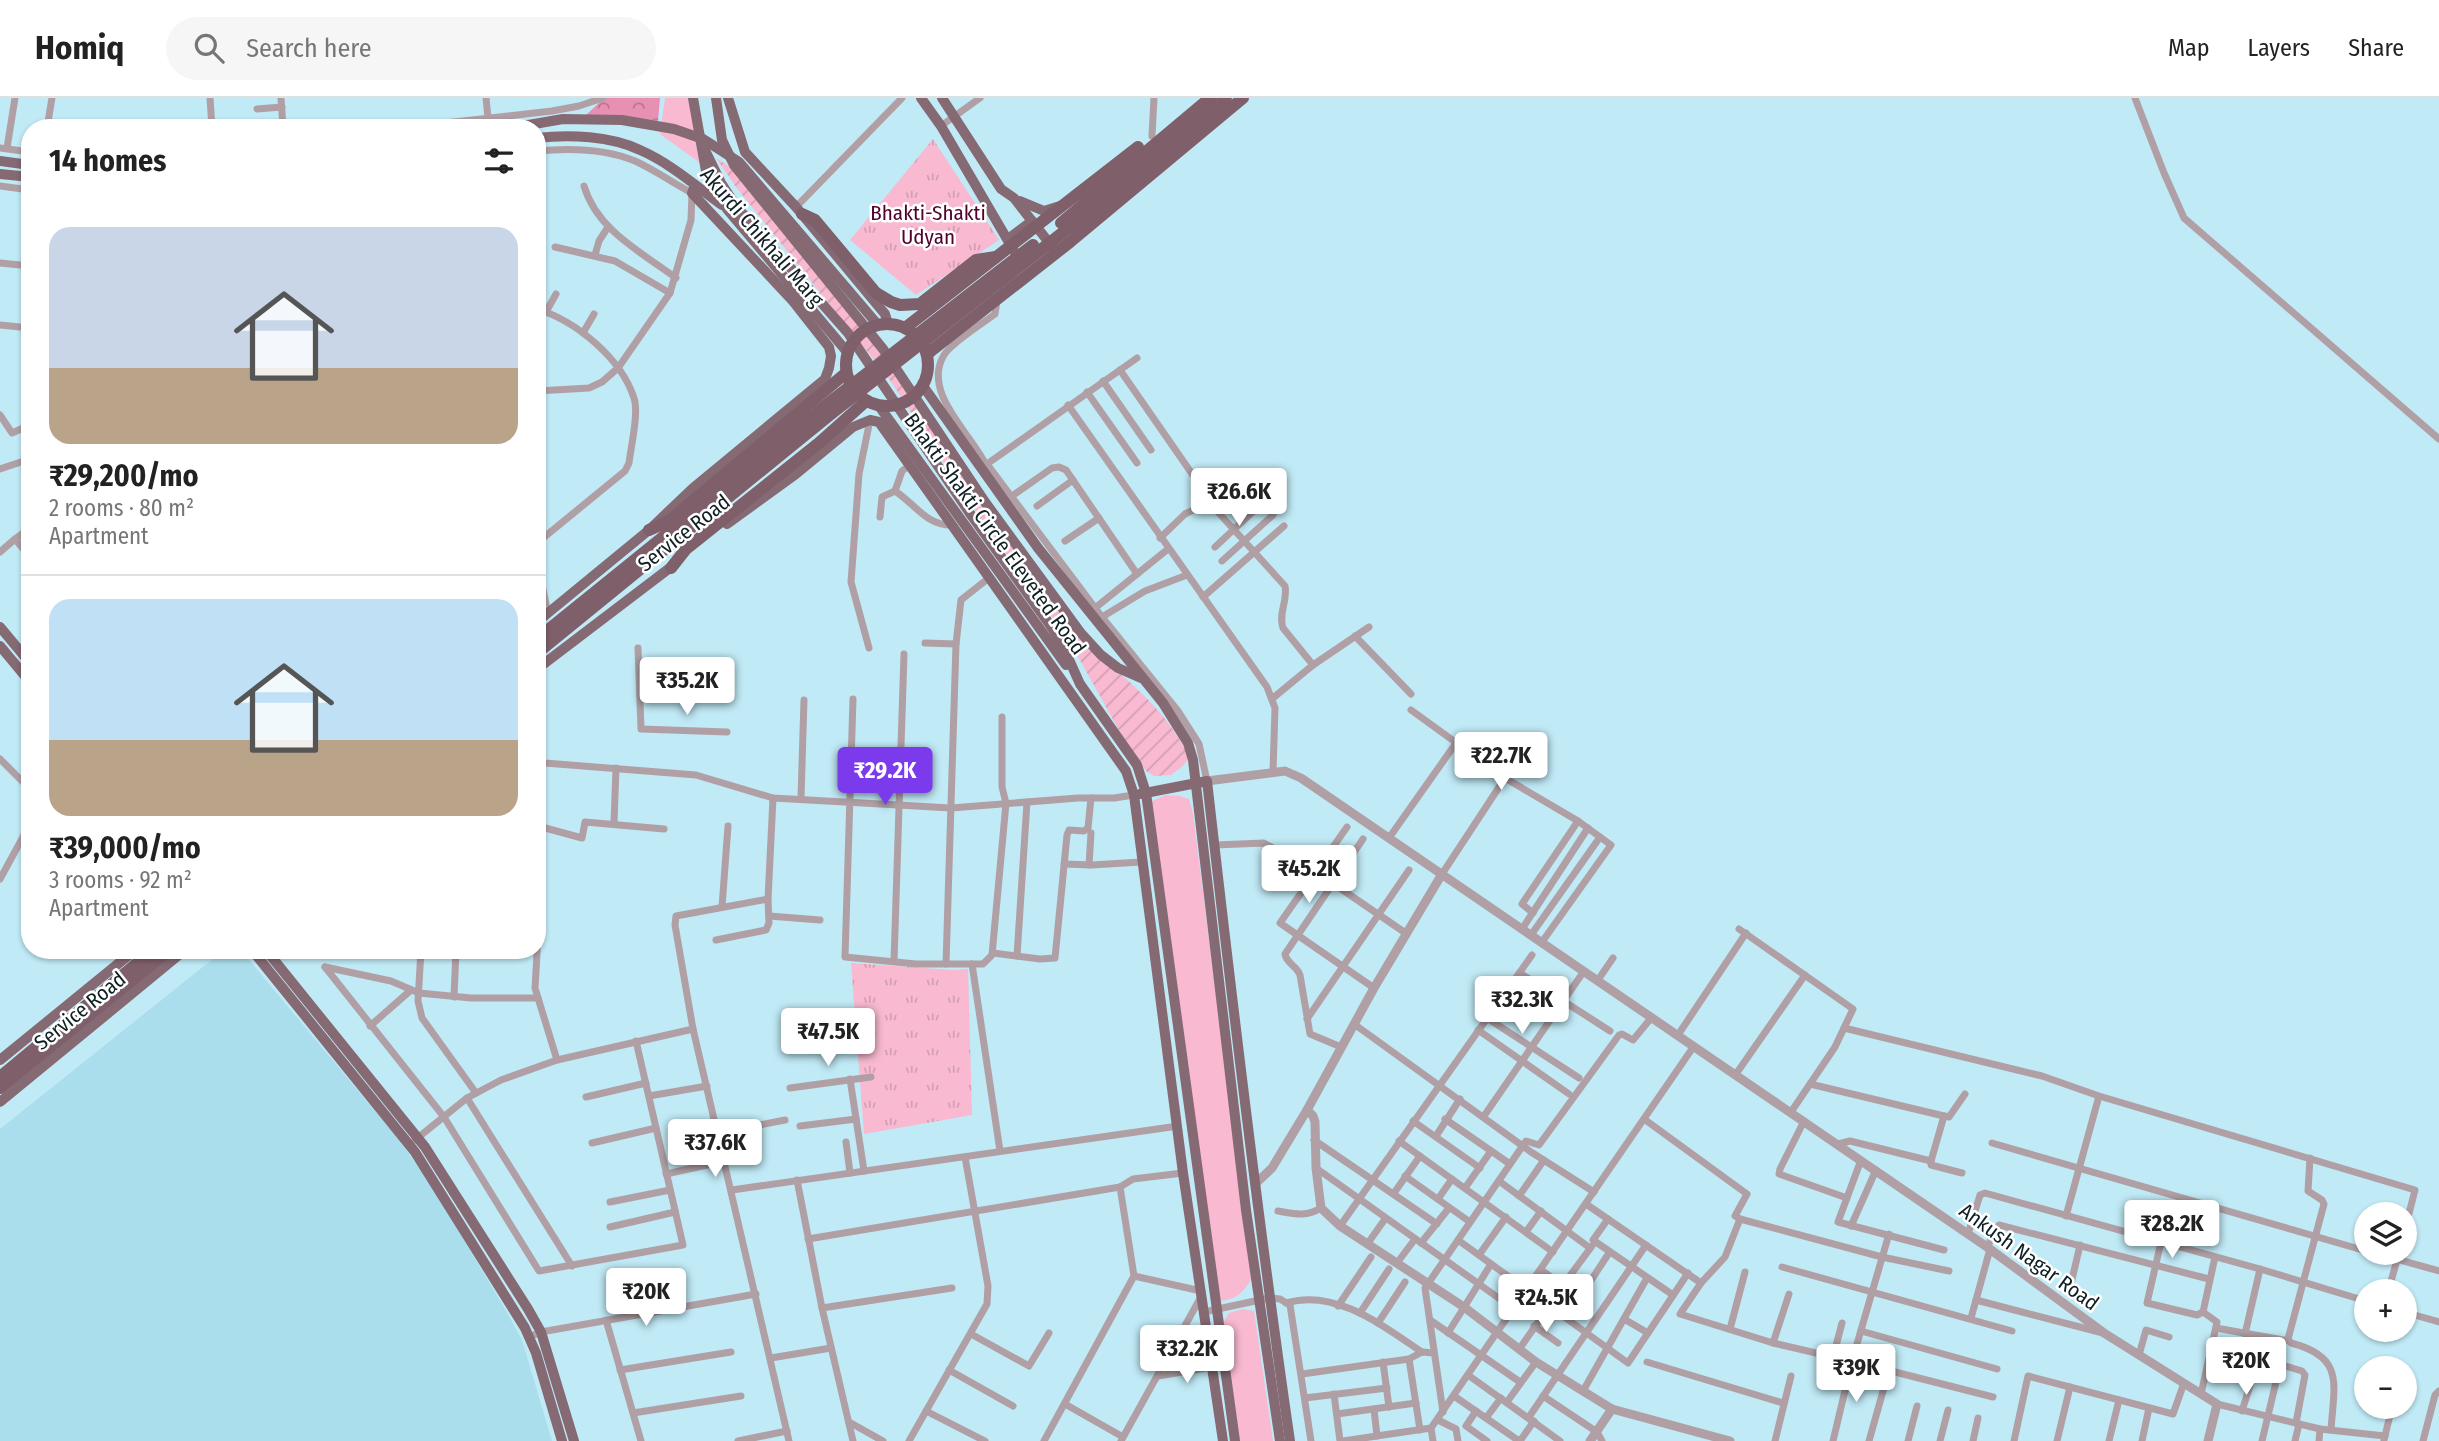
<!DOCTYPE html>
<meta charset="utf-8">
<style>
:root{--surface:#fff;--page:#f6f6f6;--text:#222;--muted:#767676;--line:#e0e0e0;--accent:#7c3aed}
body{margin:0;font-family:"Fira Sans Condensed",sans-serif;background:var(--page);color:var(--text);height:100vh;display:flex;flex-direction:column;font-size:26px;white-space:nowrap}
*{box-sizing:border-box;margin:0}
p{font-size:23px;color:var(--muted)}
.icon{flex:none;width:38px;height:38px;fill:none;stroke:currentColor;stroke-width:2;stroke-linecap:round;stroke-linejoin:round}
.map{position:relative;flex:1;overflow:hidden}
.details{position:absolute;left:21px;top:21px;width:525px;height:840px;display:flex;flex-direction:column;background:var(--surface);border-radius:28px;box-shadow:0 2px 5px #0004}
.details>*{flex:none}
.buttons{position:absolute;left:2354px;top:1104px;display:grid;gap:14px}
.buttons a{display:grid;place-items:center;width:63px;height:63px;border-radius:50%;background:var(--surface);box-shadow:0 2px 5px #0004;font-size:35px}
.price{position:absolute;translate:-50% -60px;padding:0 16px;border-radius:7px;background:#fff;color:#222;font-size:23px;line-height:46px;filter:drop-shadow(0 2px 4px #0008)}
.price::after{content:'';position:absolute;left:50%;top:42px;width:21px;height:16px;margin-left:-10px;background:inherit;clip-path:polygon(0 0,100% 0,50% 100%)}
.price.selected{background:var(--accent);color:#fff}
ul{padding:0;list-style:none}
li{display:grid;align-content:center;gap:14px;height:371px;padding:0 28px}
li+li{border-top:2px solid var(--line)}
li span{display:grid;place-items:center;height:217px;border-radius:21px;color:#555}
li>.icon{margin-inline-start:auto}
span .icon{width:126px;height:126px;fill:#fffc;stroke-width:1}
li b{font-size:30px}
h2{display:flex;justify-content:space-between;align-items:center;height:84px;padding:0 28px;font-size:30px}
header{display:flex;align-items:center;gap:42px;box-sizing:border-box;height:98px;padding:0 35px;background:var(--surface);border-bottom:2px solid var(--line)}
header strong{font-size:33px}
nav{display:flex;gap:38px;margin-inline-start:auto;font-size:24px}
.search{width:490px;height:63px;background:var(--page);display:flex;align-items:center;gap:18px;box-sizing:border-box;padding:0 24px;border-radius:38px;color:var(--muted);font-size:26px}
.map>svg:first-child{display:block}
.built{fill:#abdeec}
.grass{fill:#f8b9d1}
.forest{fill:url(#forest-crowns)}
.park{fill:url(#park-tufts)}
.garden{fill:url(#garden-furrows)}
.lines{fill:none;stroke-linecap:round;stroke-linejoin:round}
.minor{stroke:#b0a0a6;stroke-width:7}
.tertiary{stroke:#b0a0a6;stroke-width:9}
.primary{stroke:#856973;stroke-width:10}
.trunk{stroke:#7e5f6a;stroke-width:12}
.labels{text-anchor:middle;stroke-width:5;stroke-linejoin:round;paint-order:stroke}
.park-label{font-size:21px;fill:#50022d;stroke:#fff}
.street-label{font-size:21px;fill:#0e1f23;stroke:#fff}
</style>
<header>
<strong>Homiq</strong>
<div class="search"><svg class="icon" aria-label="search" viewBox="0 0 24 24"><circle cx="10" cy="10" r="6"/><path d="M15 15l6 6"/></svg>Search here</div>
<nav><a>Map</a><a>Layers</a><a>Share</a></nav>
</header>
<div class="map">
<svg width="2439" height="1343" viewBox="0 0 2439 1343">
<defs>
<pattern id="forest-crowns" width="20" height="18" patternUnits="userSpaceOnUse" patternTransform="scale(1.75)"><rect width="20" height="18" fill="#e790b4"/><path d="M2 6a3 3 0 1 1 6 0M12 15a3 3 0 1 1 6 0" fill="none" stroke="#ba7592"/></pattern>
<pattern id="park-tufts" width="24" height="20" patternUnits="userSpaceOnUse" patternTransform="scale(1.75)"><rect width="24" height="20" fill="#f8b9d1"/><path d="M3 7l-1-3M5 7V3M7 7l1-3M15 17l-1-3M17 17v-4M19 17l1-3" fill="none" stroke="#d39fb3"/></pattern>
<pattern id="garden-furrows" width="10" height="10" patternUnits="userSpaceOnUse" patternTransform="scale(1.75)"><rect width="10" height="10" fill="#f8b9d1"/><path d="M-1 1l2-2M0 10L10 0M9 11l2-2" fill="none" stroke="#d39fb3"/></pattern>
</defs>
<rect width="100%" height="100%" fill="#c0eaf6"/>
<polygon class="built" points="224,852 241,852 394,1036 427,1080 505,1211 522,1242 552,1343 0,1343 0,1031"/>
<g class="grass">
<polygon points="665,0 688,0 703,67 660,36"/>
<path d="M1166,697L1180,698L1189,701L1193,716L1252,1180C1243,1195 1236,1202 1218,1203L1150,704Z"/>
<polygon points="1243,1211 1254,1213 1273,1343 1238,1343 1222,1227 1229,1215"/>
</g>
<polygon class="forest" points="604,0 660,0 658,23 585,18"/>
<g class="park">
<polygon points="933,41 999,142 916,197 850,142"/>
<polygon points="851,865 953,872 968,871 972,1017 864,1036"/>
</g>
<path class="garden" d="M716,60L738,74L874,242L1106,564C1139,591 1170,619 1189,659L1184,667L1171,677L1154,678L1146,673L1125,643L1067,539L982,423L890,282L736,89Z"/>
<g class="lines">
<g class="minor">
<polyline points="210,0 212,30"/>
<polyline points="281,0 283,30"/>
<polyline points="486,0 489,30"/>
<polyline points="2135,0 2164,75 2184,120 2439,341"/>
<polyline points="257,11 282,9"/>
<polyline points="941,28 980,0"/>
<polyline points="47,30 52,0"/>
<polyline points="400,30 552,13 579,8 603,0"/>
<polyline points="1152,38 1154,0"/>
<polyline points="0,50 30,54"/>
<polyline points="7,50 15,0"/>
<path d="M537,53C568,50 606,51 635,63C655,72 673,85 692,95L691,122L670,195L618,270L602,284L589,290L537,293"/>
<polyline points="0,88 30,92"/>
<path d="M584,88C597,132 641,154 676,180"/>
<polyline points="796,109 902,0"/>
<polyline points="555,149 615,163 670,195"/>
<polyline points="595,157 599,143 608,129"/>
<polyline points="0,165 30,168"/>
<path d="M537,211C576,223 621,260 634,300C639,315 631,348 629,365L625,373L537,445"/>
<polyline points="546,214 556,196"/>
<polyline points="0,227 30,230"/>
<polyline points="583,235 594,216"/>
<polyline points="1137,260 987,366 1102,519 1178,613 1199,646 1207,683"/>
<polyline points="1120,272 1197,383"/>
<polyline points="1103,283 1151,352"/>
<polyline points="1087,294 1137,365"/>
<polyline points="1068,307 1267,589 1275,610 1273,674"/>
<polyline points="0,317 12,335 30,327"/>
<path d="M987,369C973,337 921,295 944,257C950,246 983,225 995,216L997,203"/>
<polyline points="0,371 30,361"/>
<polyline points="895,393 902,373 910,367"/>
<polyline points="1012,398 1052,370 1059,369 1066,372 1137,476"/>
<polyline points="1037,408 1073,382"/>
<path d="M880,419L882,399L895,393C915,406 926,427 951,427"/>
<polyline points="30,430 15,441 30,459"/>
<path d="M1160,440L1185,416L1203,407H1210L1217,413L1285,488C1288,502 1278,516 1283,530L1313,567L1369,529"/>
<polyline points="1065,443 1099,420"/>
<polyline points="1215,449 1259,408"/>
<polyline points="0,454 15,441"/>
<polyline points="537,462 548,516"/>
<polyline points="1222,463 1273,417"/>
<polyline points="1203,499 1284,428"/>
<polyline points="1095,510 1168,451"/>
<polyline points="1102,519 1145,493 1187,477"/>
<polyline points="1355,538 1411,596"/>
<polyline points="925,545 956,546 961,502 990,479"/>
<polyline points="638,550 641,631 727,634"/>
<polyline points="869,550 851,484 859,376 870,322"/>
<polyline points="1273,600 1313,567"/>
<polyline points="853,601 845,859 916,866 983,866 992,857 1006,705 1002,689 1002,619"/>
<polyline points="1411,612 1505,680 1578,723 1611,747 1542,844"/>
<polyline points="0,661 30,691"/>
<polyline points="537,662 545,665 696,677 773,700 951,710 1078,700 1114,700 1134,697"/>
<polyline points="773,700 768,801 676,818 675,827 693,931 789,1343"/>
<polyline points="801,700 804,602"/>
<polyline points="614,725 616,670"/>
<polyline points="538,728 582,740 585,724 664,731"/>
<polyline points="540,729 541,787 535,890 557,962"/>
<polyline points="1347,729 1280,825 1374,890"/>
<polyline points="1389,740 1456,645"/>
<polyline points="1215,747 1264,745 1315,773 1407,836"/>
<polyline points="1064,766 1092,767 1141,764"/>
<polyline points="1089,767 1091,735"/>
<polyline points="1442,776 1505,680"/>
<polyline points="0,781 30,726"/>
<polyline points="722,809 728,728"/>
<polyline points="1533,815 1522,806 1578,723"/>
<polyline points="769,818 820,822"/>
<polyline points="1522,831 1588,730"/>
<polyline points="1739,831 1853,911 1835,949 1791,1014"/>
<polyline points="1531,837 1600,739"/>
<polyline points="716,842 766,832 769,825 768,801"/>
<polyline points="421,852 418,903 422,920 476,995"/>
<polyline points="355,854 355,852"/>
<polyline points="993,855 1040,861 1055,860 1067,737 1069,732 1084,733 1088,730 1091,700"/>
<polyline points="1017,858 1027,704"/>
<polyline points="894,863 904,556"/>
<polyline points="946,866 956,546"/>
<polyline points="972,866 1000,1053"/>
<polyline points="325,869 444,1019 539,1173 683,1147 636,943"/>
<polyline points="325,869 391,883 419,895 471,900 538,900"/>
<polyline points="1520,875 1610,933"/>
<polyline points="1598,882 1613,860"/>
<polyline points="454,899 456,852"/>
<polyline points="1487,920 1579,980"/>
<polyline points="1307,921 1409,772"/>
<polyline points="1354,926 1531,1054 1594,1094"/>
<polyline points="370,928 411,892"/>
<polyline points="1844,930 2042,978 2099,998 2415,1092 2404,1135"/>
<polyline points="1478,932 1569,996"/>
<polyline points="1678,937 1746,835"/>
<path d="M1341,949L1310,936L1300,877C1297,868 1286,865 1285,856L1363,741"/>
<polyline points="1736,976 1805,877"/>
<polyline points="850,981 864,1073"/>
<polyline points="1810,986 1944,1018 1931,1063 1850,1043 1838,1046"/>
<polyline points="790,990 871,979"/>
<polyline points="649,998 707,988"/>
<polyline points="586,999 646,985"/>
<polyline points="467,1000 572,1168"/>
<polyline points="1484,1018 1584,873"/>
<polyline points="1944,1018 1949,1019 1965,996"/>
<polyline points="1445,1021 1510,1066"/>
<polyline points="1644,1021 1747,1096 1735,1118 1740,1121 1725,1159 1701,1185 1680,1216 1773,1245 1833,1259 1842,1225"/>
<polyline points="1413,1023 1480,1070"/>
<polyline points="1804,1023 1780,1071 1779,1076 1847,1100"/>
<polyline points="800,1028 856,1021"/>
<polyline points="719,1035 785,1022"/>
<polyline points="1436,1038 1460,1001"/>
<polyline points="415,1042 467,1000 501,982 557,962 693,931"/>
<polyline points="1314,1042 1437,1126"/>
<polyline points="1399,1043 1553,1154"/>
<polyline points="846,1044 850,1075"/>
<polyline points="592,1045 656,1030"/>
<polyline points="1992,1045 2366,1153"/>
<path d="M2310,1060L2308,1093L2322,1102L2324,1106L2288,1241L2291,1245C2345,1259 2334,1286 2331,1332"/>
<polyline points="1861,1062 1838,1124 1944,1152"/>
<polyline points="1931,1063 1931,1067 1962,1075"/>
<polyline points="1316,1070 1514,1211"/>
<polyline points="666,1076 725,1063"/>
<polyline points="1405,1078 1470,1124"/>
<polyline points="797,1082 822,1210 853,1343"/>
<polyline points="1499,1083 1590,1150"/>
<polyline points="1465,1090 1491,1053"/>
<polyline points="732,1092 1178,1028"/>
<polyline points="1394,1095 1420,1058"/>
<polyline points="1519,1098 1544,1062"/>
<polyline points="1438,1101 1452,1081"/>
<polyline points="610,1104 670,1092"/>
<polyline points="1586,1106 1701,1185"/>
<path d="M1278,1113C1295,1116 1306,1119 1321,1110"/>
<polyline points="2066,1118 2099,998"/>
<polyline points="1608,1121 1593,1142 1673,1197"/>
<polyline points="1740,1121 1882,1159 1949,1173"/>
<polyline points="1340,1128 1532,857"/>
<polyline points="1851,1128 1876,1072"/>
<polyline points="610,1129 675,1114"/>
<polyline points="1526,1134 1541,1113"/>
<polyline points="1968,1136 1980,1097 1985,1095 2260,1171 2366,1203"/>
<polyline points="808,1141 1120,1089 1133,1081 1183,1075"/>
<polyline points="1458,1142 1628,1265 1688,1175"/>
<polyline points="2161,1144 2147,1205 2197,1217 2203,1214"/>
<polyline points="1368,1145 1385,1121"/>
<polyline points="1421,1145 1449,1110"/>
<polyline points="1987,1149 1999,1127 2209,1181"/>
<polyline points="1990,1151 1976,1202 2103,1235"/>
<polyline points="2375,1155 2439,1173"/>
<polyline points="1479,1157 1506,1119"/>
<polyline points="1397,1165 1415,1141"/>
<polyline points="1782,1169 2012,1233"/>
<polyline points="1541,1172 1580,1199"/>
<polyline points="1134,1178 1201,1193"/>
<polyline points="2071,1186 2080,1147"/>
<polyline points="1563,1187 1592,1148"/>
<polyline points="2388,1194 2399,1155"/>
<path d="M1286,1205C1335,1190 1383,1228 1422,1254"/>
<polyline points="1338,1208 1371,1159"/>
<polyline points="822,1210 952,1190"/>
<polyline points="1204,1214 1269,1200 1280,1201 1290,1207 1311,1343"/>
<polyline points="2404,1214 2439,1224"/>
<polyline points="1360,1215 1389,1171"/>
<polyline points="1567,1219 1609,1155"/>
<polyline points="1971,1220 1976,1202"/>
<polyline points="1624,1221 1648,1235"/>
<polyline points="606,1222 641,1343"/>
<polyline points="1430,1222 1520,1284"/>
<polyline points="1378,1225 1405,1184"/>
<polyline points="1534,1228 1558,1245"/>
<polyline points="2216,1230 2289,1243"/>
<polyline points="1730,1231 1745,1174"/>
<polyline points="1861,1233 1997,1271"/>
<polyline points="1448,1235 1491,1166"/>
<polyline points="971,1236 1029,1268 1049,1235"/>
<polyline points="2245,1236 2260,1171"/>
<polyline points="529,1239 541,1234 756,1196"/>
<polyline points="1773,1245 1789,1196"/>
<polyline points="1520,1250 1550,1207"/>
<polyline points="2139,1257 2146,1232 2169,1239"/>
<polyline points="771,1260 831,1250"/>
<polyline points="1409,1261 1420,1332"/>
<polyline points="1852,1263 1993,1299"/>
<polyline points="1383,1264 1389,1309"/>
<polyline points="1647,1264 1783,1305"/>
<polyline points="620,1272 731,1254"/>
<polyline points="949,1272 1013,1308"/>
<polyline points="1302,1276 1409,1261 1422,1254 1434,1255"/>
<polyline points="1468,1277 1560,1343"/>
<polyline points="1158,1278 1212,1269"/>
<polyline points="1583,1293 1647,1180"/>
<polyline points="1334,1296 1340,1343"/>
<polyline points="2201,1296 2217,1224 2203,1214 2215,1159"/>
<polyline points="1454,1298 1519,1343"/>
<polyline points="1543,1298 1597,1334 1602,1343"/>
<polyline points="1305,1300 1387,1290"/>
<polyline points="1507,1304 1536,1264"/>
<polyline points="1065,1306 1123,1339"/>
<polyline points="2217,1306 2320,1331 2385,1338"/>
<polyline points="1374,1311 1377,1338"/>
<polyline points="926,1313 985,1343"/>
<polyline points="1476,1313 1466,1328 1487,1343"/>
<polyline points="2242,1313 2258,1262 2262,1261 2302,1273 2305,1277 2296,1325"/>
<polyline points="1443,1314 1425,1190 1526,1043 1539,1047 1619,937 1622,936 1633,942 1652,919"/>
<polyline points="633,1315 741,1298"/>
<polyline points="1337,1316 1416,1305"/>
<polyline points="1529,1319 1646,1147"/>
<polyline points="1486,1320 1501,1300"/>
<polyline points="1438,1322 1456,1331 1458,1343"/>
<polyline points="849,1324 883,1343"/>
<polyline points="1431,1330 1433,1343"/>
<polyline points="2384,1342 2392,1309"/>
<polyline points="738,1343 787,1333"/>
<polyline points="909,1343 987,1206 988,1188 965,1059"/>
<polyline points="1044,1343 1134,1178 1120,1089"/>
<polyline points="1121,1343 1202,1197"/>
<polyline points="1343,1343 1431,1330 1694,948"/>
<polyline points="1520,1343 1534,1323"/>
<polyline points="1775,1343 1791,1278"/>
<polyline points="1833,1343 1852,1263 1889,1136"/>
<polyline points="1869,1343 1885,1286"/>
<polyline points="1908,1343 1917,1308"/>
<polyline points="1940,1343 1948,1312"/>
<polyline points="1973,1343 1978,1320"/>
<polyline points="2014,1343 2028,1278 2173,1316 2184,1285"/>
<polyline points="2057,1343 2070,1289"/>
<polyline points="2109,1343 2119,1302"/>
<polyline points="2142,1343 2149,1310"/>
<polyline points="2262,1343 2280,1267"/>
<polyline points="2295,1343 2299,1326"/>
<polyline points="2319,1343 2320,1331"/>
<polyline points="2423,1343 2435,1297 2439,1293"/>
</g>
<g class="tertiary">
<polyline points="1207,683 1285,673 1301,680 1987,1149 2104,1235 2217,1306 2208,1343"/>
<polyline points="1307,1012 1313,1018 1315,1024 1316,1070 1321,1110 1340,1128 1464,1209 1536,1264 1612,1311 1730,1343"/>
<polyline points="1255,1086 1272,1070 1307,1012 1374,890 1442,776"/>
<polyline points="1590,1343 1612,1311"/>
</g>
<g class="primary">
<polyline points="693,0 706,73 727,111 848,255"/>
<polyline points="716,0 722,42 734,67 883,251 985,404 1080,534 1101,557 1118,570 1141,580"/>
<polyline points="728,0 745,54 796,109 885,216 888,226"/>
<polyline points="921,0 941,28 1014,153"/>
<polyline points="942,0 1001,91 1014,100 1054,151"/>
<polyline points="511,30 563,21 622,22 674,31 703,41 739,64 878,227"/>
<path d="M537,40C569,36 611,38 640,52C670,65 696,88 722,107"/>
<polyline points="701,44 721,85 736,108 848,235 969,414 1050,527 1062,546 1080,586 1137,667 1146,695 1235,1343"/>
<polyline points="0,63 30,67"/>
<polyline points="0,76 30,79"/>
<polyline points="1020,103 1044,113 1060,108"/>
<polyline points="1008,141 1032,123"/>
<polyline points="923,288 1038,450 1163,605 1188,645 1193,662 1246,1112 1280,1343"/>
<polyline points="879,308 1066,567"/>
<polyline points="727,426 796,376 853,329 870,322 879,324 1126,673 1134,697 1183,1075 1223,1343"/>
<polyline points="537,524 649,432 693,390 825,281 829,270 831,258 829,249 792,202 692,95 695,87"/>
<polyline points="0,529 30,565"/>
<polyline points="0,548 30,584"/>
<polyline points="537,571 675,466"/>
<path d="M1140,696L1207,683C1232,903 1258,1124 1290,1343"/>
<polyline points="252,852 415,1054 525,1230 536,1255 562,1343"/>
<polyline points="266,852 425,1049 528,1211 541,1234 574,1343"/>
<polyline points="0,962 135,852"/>
<polyline points="0,1004 185,852"/>
</g>
<g class="trunk">
<polyline points="802,116 815,122 876,195 891,204 900,207 920,206 976,162 996,159"/>
<polyline points="1061,125 1210,0"/>
<circle cx="887" cy="267" r="41"/>
<polyline points="905,230 1138,49"/>
<polyline points="927,256 1070,144 1243,0"/>
<polyline points="649,432 669,423 846,275"/>
<polyline points="671,470 686,451 819,345 866,303"/>
<polyline points="537,541 830,304 1033,147"/>
<polyline points="537,555 832,315 1084,118 1226,0"/>
<polyline points="0,979 153,852"/>
<polyline points="0,990 169,852"/>
</g>
</g>
<g class="labels">
<g class="park-label">
<text x="928" y="122">Bhakti-Shakti<tspan x="928" dy="24">Udyan</tspan></text>
</g>
<g class="street-label">
<text transform="translate(762 139) rotate(49)" y="7">Akurdi Chikhali Marg</text>
<text transform="translate(684 435) rotate(-38)" y="7">Service Road</text>
<text transform="translate(995 436) rotate(54)" y="7">Bhakti Shakti Circle Eleveted Road</text>
<text transform="translate(80 913) rotate(-39)" y="7">Service Road</text>
<text transform="translate(2029 1159) rotate(36)" y="7">Ankush Nagar Road</text>
</g>
</g>
</svg>
<div class="buttons">
<a><svg class="icon" aria-label="layers" viewBox="0 0 24 24"><path d="M12 4l9 5-9 5-9-5zM3 14l9 5 9-5"/></svg></a>
<a>+</a>
<a>−</a>
</div>
<b class="price" style="left:1239px;top:430px">₹26.6K</b>
<b class="price" style="left:687px;top:619px">₹35.2K</b>
<b class="price" style="left:1501px;top:694px">₹22.7K</b>
<b class="price selected" style="left:885px;top:709px">₹29.2K</b>
<b class="price" style="left:1309px;top:807px">₹45.2K</b>
<b class="price" style="left:1522px;top:938px">₹32.3K</b>
<b class="price" style="left:828px;top:970px">₹47.5K</b>
<b class="price" style="left:715px;top:1081px">₹37.6K</b>
<b class="price" style="left:2172px;top:1162px">₹28.2K</b>
<b class="price" style="left:646px;top:1230px">₹20K</b>
<b class="price" style="left:1546px;top:1236px">₹24.5K</b>
<b class="price" style="left:1187px;top:1287px">₹32.2K</b>
<b class="price" style="left:2246px;top:1299px">₹20K</b>
<b class="price" style="left:1856px;top:1306px">₹39K</b>
<section class="details">
<h2>14 homes<svg class="icon" aria-label="filters" viewBox="0 0 24 24"><path d="M4 7h16M4 17h16"/><circle cx="9" cy="7" r="2"/><circle cx="15" cy="17" r="2"/></svg></h2>
<ul>
<li><span style="background:linear-gradient(#c9d6e8 65%,#b9a48a 0)"><svg class="icon" aria-label="home" viewBox="0 0 24 24"><path d="M3 11l9-7 9 7M6 9v11h12V9"/></svg></span><div><b>₹29,200/mo</b><p>2 rooms · 80 m²</p><p>Apartment</p></div></li>
<li><span style="background:linear-gradient(#bfe0f5 65%,#b9a48a 0)"><svg class="icon" aria-label="home" viewBox="0 0 24 24"><path d="M3 11l9-7 9 7M6 9v11h12V9"/></svg></span><div><b>₹39,000/mo</b><p>3 rooms · 92 m²</p><p>Apartment</p></div></li>
</ul>
</section>
</div>
